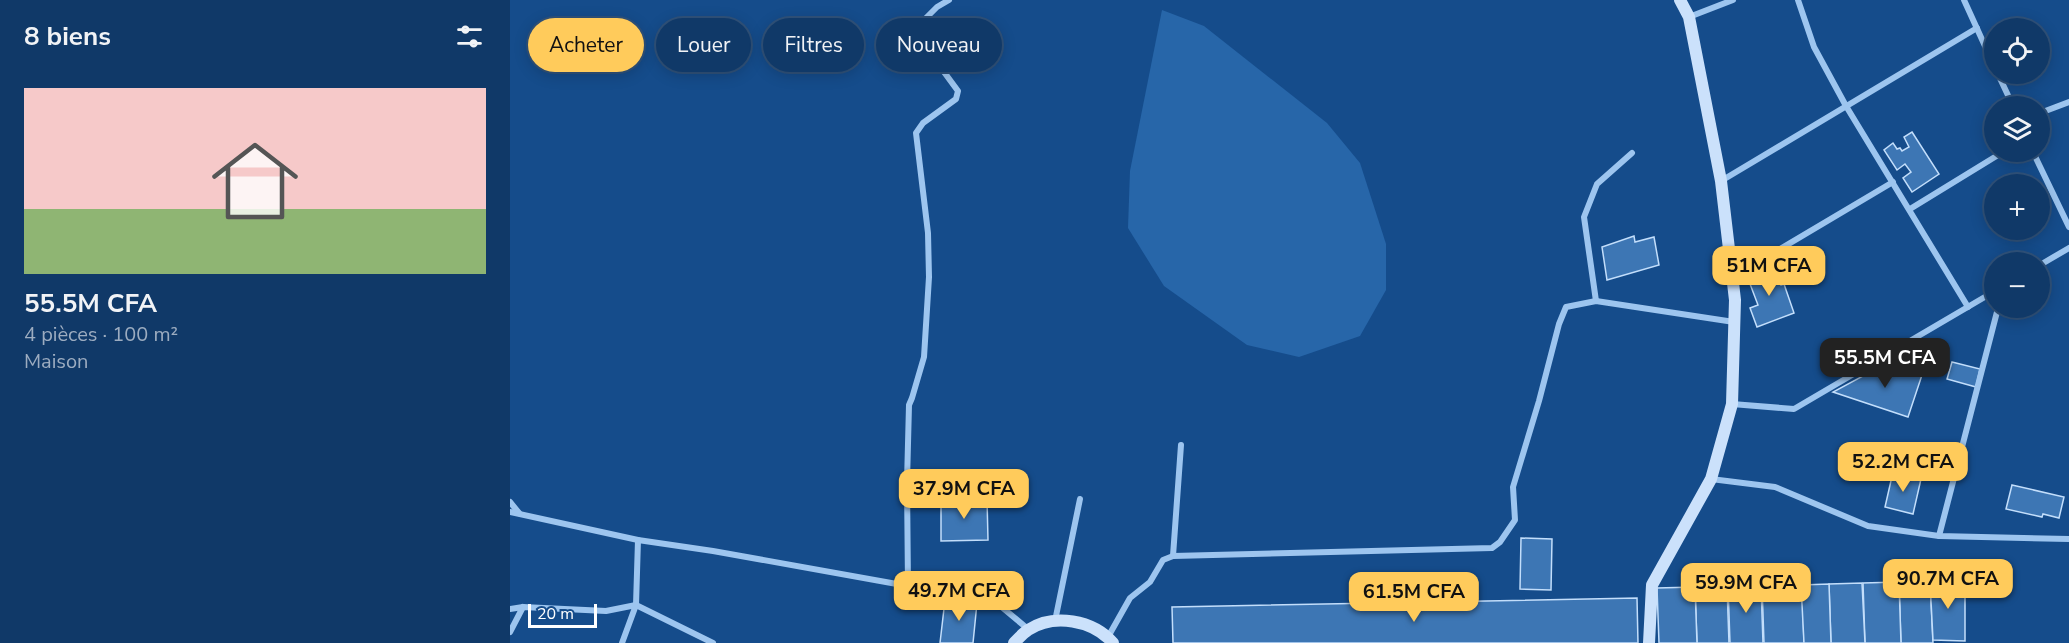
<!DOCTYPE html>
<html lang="fr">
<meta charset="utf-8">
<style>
:root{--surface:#103968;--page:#19406e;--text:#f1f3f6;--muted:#9cacc0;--line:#30537c;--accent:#ffcb5b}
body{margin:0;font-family:"Nunito Sans",sans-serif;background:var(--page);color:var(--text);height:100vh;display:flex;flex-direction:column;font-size:22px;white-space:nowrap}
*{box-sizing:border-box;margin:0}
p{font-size:20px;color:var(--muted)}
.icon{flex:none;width:33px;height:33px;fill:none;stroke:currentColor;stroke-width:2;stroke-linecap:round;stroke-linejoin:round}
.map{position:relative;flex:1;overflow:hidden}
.panel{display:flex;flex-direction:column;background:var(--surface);width:510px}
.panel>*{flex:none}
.guide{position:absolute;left:18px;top:18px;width:570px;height:54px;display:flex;gap:12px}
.tools{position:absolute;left:1474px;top:18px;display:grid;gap:12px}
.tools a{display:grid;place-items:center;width:66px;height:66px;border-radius:50%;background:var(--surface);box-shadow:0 3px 15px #0003,0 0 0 2px var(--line);font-size:30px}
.scale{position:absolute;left:18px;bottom:15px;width:69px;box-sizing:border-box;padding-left:6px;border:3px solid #fff;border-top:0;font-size:16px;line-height:21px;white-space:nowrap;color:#fff;-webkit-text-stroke:4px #154c8b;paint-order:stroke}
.price{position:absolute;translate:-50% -51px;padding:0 14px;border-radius:12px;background:var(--accent);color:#111;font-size:20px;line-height:39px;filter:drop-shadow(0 2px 3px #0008)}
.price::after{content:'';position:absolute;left:50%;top:36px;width:18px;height:14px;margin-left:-9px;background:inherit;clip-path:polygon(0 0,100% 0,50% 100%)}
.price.current{background:#222;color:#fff}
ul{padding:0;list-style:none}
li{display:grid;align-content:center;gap:12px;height:318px;padding:0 24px}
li+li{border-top:2px solid var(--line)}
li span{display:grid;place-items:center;height:186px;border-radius:0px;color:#555}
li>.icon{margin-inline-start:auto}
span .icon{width:108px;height:108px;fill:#fffc;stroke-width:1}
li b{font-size:26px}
h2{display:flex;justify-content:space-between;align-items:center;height:72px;padding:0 24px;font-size:26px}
.pill{padding:0 21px;border-radius:27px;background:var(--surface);box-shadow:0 3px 15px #0003,0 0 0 2px var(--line);font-size:21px;line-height:54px}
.pill.current{background:var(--accent);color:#111}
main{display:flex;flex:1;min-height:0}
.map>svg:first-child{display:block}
.green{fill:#2766a9}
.building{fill:#3d76b4;stroke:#c3defb;stroke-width:1.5}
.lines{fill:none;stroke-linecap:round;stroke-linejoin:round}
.street{stroke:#9dc5ef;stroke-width:6}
.secondary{stroke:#cbe1fb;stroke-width:12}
</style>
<main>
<section class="panel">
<h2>8 biens<svg class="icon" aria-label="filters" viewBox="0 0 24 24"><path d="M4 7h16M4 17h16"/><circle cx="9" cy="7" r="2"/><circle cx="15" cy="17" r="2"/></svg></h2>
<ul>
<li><span style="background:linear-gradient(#f6c9c9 65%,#8fb573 0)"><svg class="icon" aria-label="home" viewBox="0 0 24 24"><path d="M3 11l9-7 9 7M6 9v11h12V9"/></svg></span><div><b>55.5M CFA</b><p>4 pièces · 100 m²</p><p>Maison</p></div></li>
</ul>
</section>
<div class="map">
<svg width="1559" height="643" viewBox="0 0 1559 643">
<rect width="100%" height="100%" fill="#154c8b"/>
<polygon class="green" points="652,10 694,26 817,123 850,163 876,244 876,290 850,336 789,357 737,345 654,286 618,228 620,171"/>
<g class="building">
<polygon points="1402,132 1429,174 1402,192 1393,178 1401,172 1395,164 1387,170 1374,150 1383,143 1387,149 1390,148 1392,151 1399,147 1394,137"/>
<polygon points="1124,236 1125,242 1144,237 1149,265 1097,280 1092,247"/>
<polygon points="1264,266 1271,285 1274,284 1284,313 1247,327 1240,308 1248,305 1237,276"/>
<polygon points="1442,362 1470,369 1466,387 1437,379"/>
<polygon points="1377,363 1412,375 1398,417 1323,392"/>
<polygon points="1383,472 1411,479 1403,514 1375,507"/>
<polygon points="1502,485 1554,497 1549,518 1533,514 1532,517 1496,509"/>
<polygon points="477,498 478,540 431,541 431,499"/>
<polygon points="1011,538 1042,539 1041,590 1010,589"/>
<polygon points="1420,581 1423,643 1391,643 1389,584"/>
<polygon points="1420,581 1455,581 1455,641 1423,640"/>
<polygon points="1389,582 1391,643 1355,643 1353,583"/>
<polygon points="1352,583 1355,643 1321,643 1319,584"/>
<polygon points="1292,584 1294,643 1254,643 1252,586"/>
<polygon points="1319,584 1321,643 1294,643 1291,585"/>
<polygon points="1251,585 1253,643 1220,643 1218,586"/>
<polygon points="1217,586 1219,643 1187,643 1185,587"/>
<polygon points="1185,587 1187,643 1149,643 1147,588"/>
<polygon points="1127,598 1128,643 663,643 662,607"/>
<polygon points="435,600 467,603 463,643 430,643"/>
</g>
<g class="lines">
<g class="street">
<polyline points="1288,0 1304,47 1336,106 1458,307"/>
<polyline points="1454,0 1485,68"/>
<polyline points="1179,17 1223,0"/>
<polyline points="1488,74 1503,106"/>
<polyline points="1530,113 1559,102"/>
<polyline points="1523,152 1559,227"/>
<polyline points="1211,181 1467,28"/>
<polyline points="1400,209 1493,152"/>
<polyline points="1530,265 1559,248"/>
<polyline points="1223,277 1383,182"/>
<polyline points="1086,301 1074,217 1087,184 1122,153"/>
<polyline points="1222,404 1284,409 1485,291"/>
<polyline points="1201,479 1265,487 1358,526 1429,536 1559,539"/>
<polyline points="0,502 9,513"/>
<polyline points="0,512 128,540 203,551 398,586 482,599 518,629"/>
<polyline points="1429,536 1488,308"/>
<polyline points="663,556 671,445"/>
<polyline points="398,586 397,482 399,405 402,398 414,357 419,277 418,233 406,133 413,123 446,99 448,91 412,42 410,24 427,7 439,0"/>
<polyline points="0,609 13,607 96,611 126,605 203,643"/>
<polyline points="545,621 570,499"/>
<polyline points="0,632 13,607"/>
<polyline points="598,637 620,598 640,582 653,560 663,556 982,548 990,542 1005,520 1003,487 1029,401 1049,324 1056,307 1086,301 1224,322"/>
<polyline points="112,643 126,605 128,540"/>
</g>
<g class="secondary">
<path d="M504,643C508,639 513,633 518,630C544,613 583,620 603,643"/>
<polyline points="1139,643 1142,585 1201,479 1222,404 1225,300 1211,181 1179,17 1170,0"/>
</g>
</g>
</svg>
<div class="tools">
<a><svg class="icon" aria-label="locate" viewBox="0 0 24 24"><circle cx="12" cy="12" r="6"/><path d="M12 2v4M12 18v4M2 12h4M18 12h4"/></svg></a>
<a><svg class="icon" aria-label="layers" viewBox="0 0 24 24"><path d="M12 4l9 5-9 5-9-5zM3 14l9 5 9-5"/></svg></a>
<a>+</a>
<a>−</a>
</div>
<div class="scale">20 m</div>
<b class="price" style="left:1259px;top:297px">51M CFA</b>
<b class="price current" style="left:1375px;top:389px">55.5M CFA</b>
<b class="price" style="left:1393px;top:493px">52.2M CFA</b>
<b class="price" style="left:454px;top:520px">37.9M CFA</b>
<b class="price" style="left:1438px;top:610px">90.7M CFA</b>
<b class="price" style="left:1236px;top:614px">59.9M CFA</b>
<b class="price" style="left:449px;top:622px">49.7M CFA</b>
<b class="price" style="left:904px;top:623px">61.5M CFA</b>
<div class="guide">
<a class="pill current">Acheter</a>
<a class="pill">Louer</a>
<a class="pill">Filtres</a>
<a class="pill">Nouveau</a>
</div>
</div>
</main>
